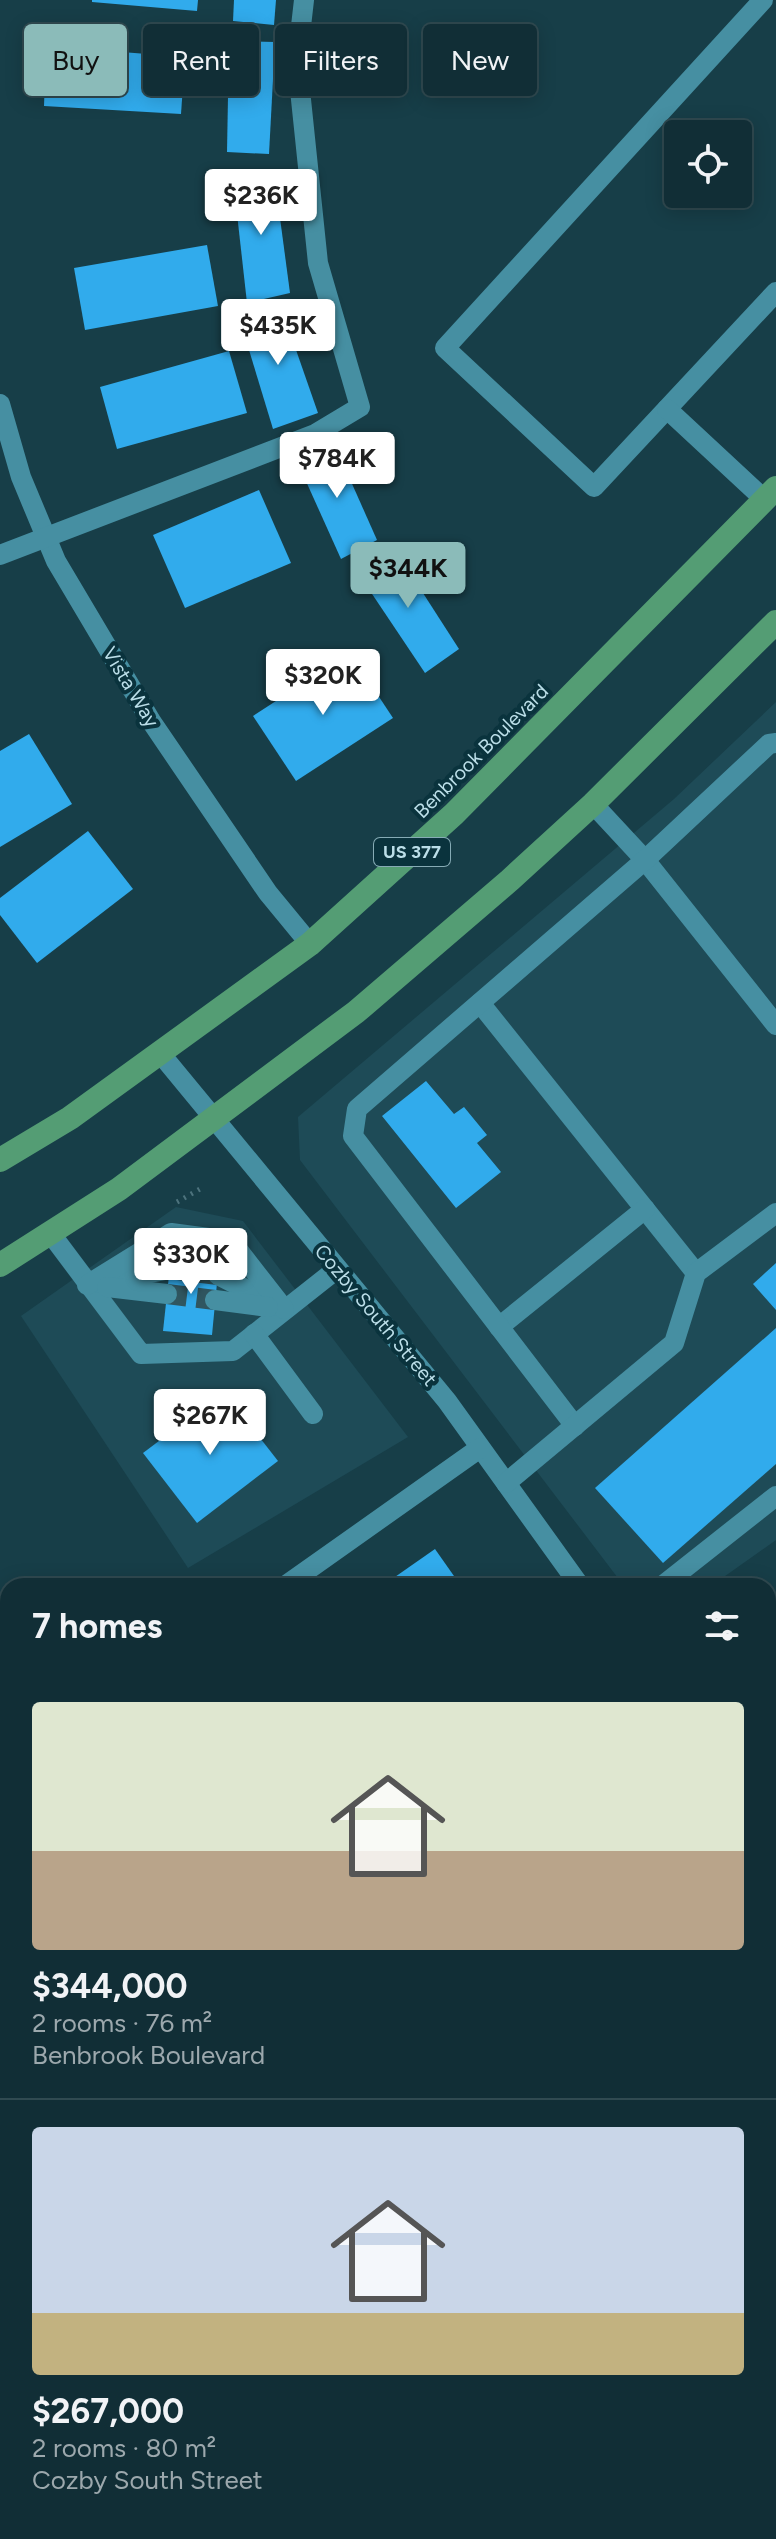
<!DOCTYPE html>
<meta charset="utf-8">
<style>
:root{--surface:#112e36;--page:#1e3a42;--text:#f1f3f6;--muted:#9ca8ad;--line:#304a51;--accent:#8bbbb9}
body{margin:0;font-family:Figtree,sans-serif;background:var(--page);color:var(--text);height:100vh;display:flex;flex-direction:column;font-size:30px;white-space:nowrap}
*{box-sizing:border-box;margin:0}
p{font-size:26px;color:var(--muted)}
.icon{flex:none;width:44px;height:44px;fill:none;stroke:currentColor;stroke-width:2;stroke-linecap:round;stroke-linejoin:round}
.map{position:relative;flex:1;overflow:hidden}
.details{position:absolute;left:0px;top:1578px;width:776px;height:962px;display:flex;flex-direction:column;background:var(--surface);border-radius:24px 24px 0 0;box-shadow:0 4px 20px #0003,0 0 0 2px var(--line)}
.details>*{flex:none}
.hud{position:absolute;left:24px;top:24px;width:728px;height:72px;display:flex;gap:16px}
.tools{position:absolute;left:664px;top:120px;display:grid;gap:16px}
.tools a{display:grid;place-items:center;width:88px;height:88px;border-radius:8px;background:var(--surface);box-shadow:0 4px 20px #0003,0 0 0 2px var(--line);font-size:40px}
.price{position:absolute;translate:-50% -68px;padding:0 18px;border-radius:8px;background:#fff;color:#222;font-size:26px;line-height:52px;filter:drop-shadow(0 2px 4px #0008)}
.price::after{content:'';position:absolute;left:50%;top:48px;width:24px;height:18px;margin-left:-12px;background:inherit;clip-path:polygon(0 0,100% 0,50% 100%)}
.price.current{background:var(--accent);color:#111}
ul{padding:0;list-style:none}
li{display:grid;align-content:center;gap:16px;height:424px;padding:0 32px}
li+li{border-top:2px solid var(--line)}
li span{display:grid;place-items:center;height:248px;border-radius:8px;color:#555}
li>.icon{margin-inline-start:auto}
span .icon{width:144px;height:144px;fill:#fffc;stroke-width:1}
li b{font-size:34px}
h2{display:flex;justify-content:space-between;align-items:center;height:96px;padding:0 32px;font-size:34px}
.pill{padding:0 28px;border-radius:8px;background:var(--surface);box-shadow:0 4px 20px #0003,0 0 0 2px var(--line);font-size:28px;line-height:72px}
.pill.current{background:var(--accent);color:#111}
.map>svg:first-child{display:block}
.built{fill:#1e4b57}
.building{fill:#31abec}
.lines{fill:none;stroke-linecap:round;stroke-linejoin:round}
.minor-tunnel{stroke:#305660;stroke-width:20;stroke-dasharray:20 10;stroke-linecap:butt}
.path{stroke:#4d737d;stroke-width:5;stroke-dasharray:2 6;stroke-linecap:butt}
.minor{stroke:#468fa2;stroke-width:20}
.highway{stroke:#549d74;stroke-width:24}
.labels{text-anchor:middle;stroke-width:8;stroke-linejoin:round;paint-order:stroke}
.shield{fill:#0a333d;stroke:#86abb5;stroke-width:2}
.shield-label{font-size:18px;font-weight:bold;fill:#bbdee8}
.street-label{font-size:20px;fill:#bbdee8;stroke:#0a333d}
</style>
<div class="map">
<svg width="776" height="2539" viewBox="0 0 776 2539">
<rect width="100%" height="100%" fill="#173e48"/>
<g class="built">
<polygon points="776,702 776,1540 711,1586 624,1586 300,1160 298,1117 674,799"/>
<polygon points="176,1207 243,1221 408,1437 188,1568 21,1316"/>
</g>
<g class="building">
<polygon points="92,0 198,0 197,11 92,2"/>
<polygon points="234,0 276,0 274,25 233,21"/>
<polygon points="229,41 275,42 269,154 227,152"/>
<polygon points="46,46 185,57 181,114 44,106"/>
<polygon points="274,173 290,293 247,303 233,178"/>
<polygon points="207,245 218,306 85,330 74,268"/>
<polygon points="280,304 318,413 273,429 239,317"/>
<polygon points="229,351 247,413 117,449 100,387"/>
<polygon points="333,441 377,540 341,559 296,459"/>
<polygon points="259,490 291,563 185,608 153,535"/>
<polygon points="394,548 459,649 425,673 356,570"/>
<polygon points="350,653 393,718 296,781 253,716"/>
<polygon points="29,734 72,804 0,847 0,751"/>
<polygon points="88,831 133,889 37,963 0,915 0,898"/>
<polygon points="426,1081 454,1114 464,1107 487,1135 477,1143 501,1172 456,1208 382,1116"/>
<polygon points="171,1257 219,1262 212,1335 163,1331"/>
<polygon points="776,1263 776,1310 753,1284"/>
<polygon points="776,1328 776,1464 663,1563 595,1488"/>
<polygon points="224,1392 278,1461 197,1523 143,1453"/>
<polygon points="435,1549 461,1586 382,1586"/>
<polygon points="768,1997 776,2008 776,2084 768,2089"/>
<polygon points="286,2532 377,2532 378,2533 357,2539 288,2539"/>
<polygon points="415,2532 423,2532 425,2539 395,2539"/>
<polygon points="636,2532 716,2532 718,2539 634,2539 632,2534"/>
</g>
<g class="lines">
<g class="minor-tunnel">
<polyline points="170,1269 218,1275"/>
<polyline points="167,1294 215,1300"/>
</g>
<polyline class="path" points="177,1202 200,1189"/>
<g class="minor">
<polyline points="763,0 445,348 594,487 776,292"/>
<polyline points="0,404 21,477 56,561 151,721 268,893 310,944"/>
<polyline points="667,409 765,500"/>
<polyline points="0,555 315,434 360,407 318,263 297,61 304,0"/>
<polyline points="593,804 645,860 776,1025"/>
<polyline points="480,1003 696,1273"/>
<polyline points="160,1053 447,1401 580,1586"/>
<polyline points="51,1234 141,1354 233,1351 337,1269"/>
<polyline points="218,1275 279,1306"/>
<polyline points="99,1283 170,1269"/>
<polyline points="87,1285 171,1233 231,1241 284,1309"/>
<polyline points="107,1287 167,1294"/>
<polyline points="215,1300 268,1307"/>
<polyline points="499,1327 645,1209"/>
<polyline points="254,1334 313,1414"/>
<polyline points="575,1426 353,1136 357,1109 645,860 769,744 776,743"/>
<polyline points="506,1483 674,1343 696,1273 776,1213"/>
<polyline points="285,1586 480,1448"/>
<polyline points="662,1586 776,1496"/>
<polyline points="768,1828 776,1838"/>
<polyline points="768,2213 776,2207"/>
<polyline points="548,2532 549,2539"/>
</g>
<g class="highway">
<polyline points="0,1160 70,1118 310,944 454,814 776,488"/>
<polyline points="0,1265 119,1189 356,1012 510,880 593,804 776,622"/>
</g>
</g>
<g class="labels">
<rect class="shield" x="374" y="838" width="76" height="28" rx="6"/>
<g class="shield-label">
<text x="412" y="858">US 377</text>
</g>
<g class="street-label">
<text transform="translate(131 687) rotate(59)" y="7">Vista Way</text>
<text transform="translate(481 751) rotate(-45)" y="7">Benbrook Boulevard</text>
<text transform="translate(376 1315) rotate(50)" y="7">Cozby South Street</text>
</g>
</g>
</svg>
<div class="tools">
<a><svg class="icon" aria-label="locate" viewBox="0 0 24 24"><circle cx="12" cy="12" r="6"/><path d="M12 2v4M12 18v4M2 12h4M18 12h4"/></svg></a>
</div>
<b class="price" style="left:261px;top:237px">$236K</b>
<b class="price" style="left:278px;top:367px">$435K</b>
<b class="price" style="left:337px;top:500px">$784K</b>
<b class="price current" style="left:408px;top:610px">$344K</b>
<b class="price" style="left:323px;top:717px">$320K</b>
<b class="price" style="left:191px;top:1296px">$330K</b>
<b class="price" style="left:210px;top:1457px">$267K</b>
<div class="hud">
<a class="pill current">Buy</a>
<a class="pill">Rent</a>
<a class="pill">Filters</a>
<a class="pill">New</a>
</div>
<section class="details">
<h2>7 homes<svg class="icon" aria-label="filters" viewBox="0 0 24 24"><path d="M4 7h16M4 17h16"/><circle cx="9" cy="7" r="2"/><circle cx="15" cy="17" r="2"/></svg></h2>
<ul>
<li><span style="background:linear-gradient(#dfe7d0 60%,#b9a48a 0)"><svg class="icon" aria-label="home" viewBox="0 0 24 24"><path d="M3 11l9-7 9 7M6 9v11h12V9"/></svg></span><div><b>$344,000</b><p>2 rooms · 76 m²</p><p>Benbrook Boulevard</p></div></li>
<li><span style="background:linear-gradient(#c9d6e8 75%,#c2b280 0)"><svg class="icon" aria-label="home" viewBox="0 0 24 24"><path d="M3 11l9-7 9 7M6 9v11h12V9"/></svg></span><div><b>$267,000</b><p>2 rooms · 80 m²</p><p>Cozby South Street</p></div></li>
</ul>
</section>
</div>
